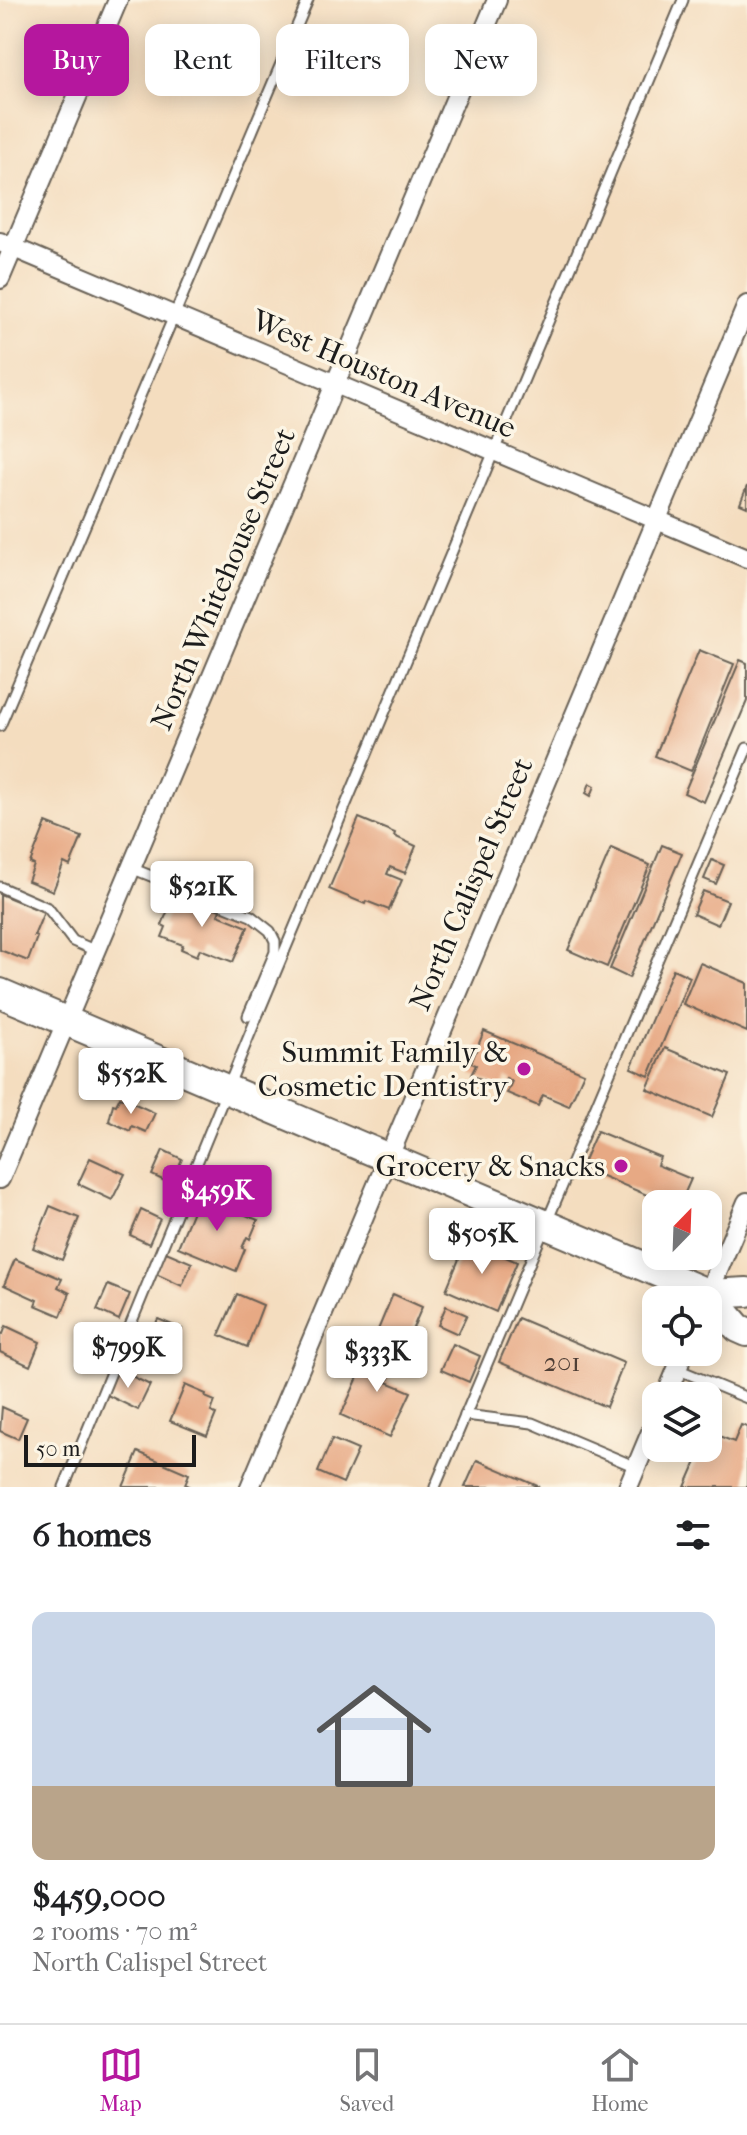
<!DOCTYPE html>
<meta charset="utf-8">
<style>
:root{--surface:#fff;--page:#f6f6f6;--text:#202124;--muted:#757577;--line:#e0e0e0;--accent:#b5179e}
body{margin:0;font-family:"IM FELL French Canon",serif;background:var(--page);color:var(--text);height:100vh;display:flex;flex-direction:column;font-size:30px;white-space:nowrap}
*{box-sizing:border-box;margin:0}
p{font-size:26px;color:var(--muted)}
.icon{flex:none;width:44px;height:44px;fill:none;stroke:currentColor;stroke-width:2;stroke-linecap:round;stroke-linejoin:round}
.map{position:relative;height:1487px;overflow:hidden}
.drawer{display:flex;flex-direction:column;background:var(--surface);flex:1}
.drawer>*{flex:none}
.hud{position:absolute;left:24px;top:24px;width:700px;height:72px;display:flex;gap:16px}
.needle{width:52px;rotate:23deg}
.tools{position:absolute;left:642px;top:1190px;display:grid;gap:16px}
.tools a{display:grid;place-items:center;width:80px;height:80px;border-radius:16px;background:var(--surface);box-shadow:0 4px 20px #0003;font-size:40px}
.scale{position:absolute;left:24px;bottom:20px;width:172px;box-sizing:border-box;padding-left:8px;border:4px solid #1c1c1c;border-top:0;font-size:22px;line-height:28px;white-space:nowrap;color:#1c1c1c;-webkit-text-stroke:6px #fcf5e5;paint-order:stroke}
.price{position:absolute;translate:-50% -68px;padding:0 18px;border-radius:8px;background:#fff;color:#222;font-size:26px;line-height:52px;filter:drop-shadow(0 2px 4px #0008)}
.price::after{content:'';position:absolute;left:50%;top:48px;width:24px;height:18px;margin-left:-12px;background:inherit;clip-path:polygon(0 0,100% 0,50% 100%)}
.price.current{background:var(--accent);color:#fff}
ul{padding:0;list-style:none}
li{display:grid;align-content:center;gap:16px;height:424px;padding:0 32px}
li span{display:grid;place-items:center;height:248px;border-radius:16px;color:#555}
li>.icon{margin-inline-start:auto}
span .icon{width:144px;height:144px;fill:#fffc;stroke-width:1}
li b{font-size:34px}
h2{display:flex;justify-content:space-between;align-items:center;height:96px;padding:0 32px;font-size:34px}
.tag{padding:0 28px;border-radius:16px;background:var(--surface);box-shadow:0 4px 20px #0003;font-size:28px;line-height:72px}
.tag.current{background:var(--accent);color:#fff}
.tab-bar{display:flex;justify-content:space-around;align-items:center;height:112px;border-top:2px solid var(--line);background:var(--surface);font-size:22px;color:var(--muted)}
.tab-bar a{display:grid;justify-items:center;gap:4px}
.tab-bar .current{color:var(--accent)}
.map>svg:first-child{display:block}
.building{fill:#e7a984}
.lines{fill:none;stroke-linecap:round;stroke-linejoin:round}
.lane-casing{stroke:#686055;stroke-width:13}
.street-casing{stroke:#686055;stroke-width:22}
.primary-casing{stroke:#686055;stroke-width:32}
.lane{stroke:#fff;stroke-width:9}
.street{stroke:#fff;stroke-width:18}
.primary{stroke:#fff;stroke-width:28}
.poi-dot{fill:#b5179e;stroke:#fcf5e5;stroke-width:3}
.labels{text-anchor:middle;stroke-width:7;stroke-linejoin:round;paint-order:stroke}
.number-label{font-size:26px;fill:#4f3f36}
.street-label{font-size:30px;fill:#1c1c1c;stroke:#fcf5e5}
.poi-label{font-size:30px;fill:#1c1c1c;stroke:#fcf5e5;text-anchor:end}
</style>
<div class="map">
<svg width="747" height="1487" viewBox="0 0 747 1487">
<rect width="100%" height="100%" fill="#fcf5e5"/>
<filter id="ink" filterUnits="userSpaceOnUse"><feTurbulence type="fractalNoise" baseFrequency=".0125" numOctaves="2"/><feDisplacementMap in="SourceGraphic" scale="16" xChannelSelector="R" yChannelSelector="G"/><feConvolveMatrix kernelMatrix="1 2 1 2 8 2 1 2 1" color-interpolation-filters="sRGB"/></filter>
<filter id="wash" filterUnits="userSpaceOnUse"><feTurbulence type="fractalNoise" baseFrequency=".006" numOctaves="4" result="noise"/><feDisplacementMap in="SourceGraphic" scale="32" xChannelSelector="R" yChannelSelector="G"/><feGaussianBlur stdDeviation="1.8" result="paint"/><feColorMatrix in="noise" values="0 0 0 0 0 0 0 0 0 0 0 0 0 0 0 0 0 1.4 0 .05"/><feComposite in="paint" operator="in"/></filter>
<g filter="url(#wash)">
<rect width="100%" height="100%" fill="#f4ddbf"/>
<g id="blocks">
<g class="building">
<polygon points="747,486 747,507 740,504"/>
<polygon points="699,650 734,664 691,771 655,756"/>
<polygon points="740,660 747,663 747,701 704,802 684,793"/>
<polygon points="590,783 595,786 591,796 586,793"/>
<polygon points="359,818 395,833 394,836 416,846 405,873 390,867 387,874 402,880 389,910 366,901 365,904 329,889"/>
<polygon points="46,823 82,837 70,866 64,863 53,891 28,881 34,865 30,863"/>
<polygon points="662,845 682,853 629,978 610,969"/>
<polygon points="611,848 650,865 607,967 568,950"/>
<polygon points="712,860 724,865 716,884 704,879"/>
<polygon points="703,891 728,901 718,925 693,914"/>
<polygon points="0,894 44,912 34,936 37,937 28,961 0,950"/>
<polygon points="180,894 220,910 218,915 248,927 233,962 200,949 197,956 181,949 183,945 162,937 166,927 162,925 172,900 176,901"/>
<polygon points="700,963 747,983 747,1032 683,1004"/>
<polygon points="673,969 690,977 649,1076 631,1068"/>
<polygon points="484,1031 584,1073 569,1106 543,1095 538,1106 507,1093 512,1081 506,1078 502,1088 471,1075 476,1065 471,1063"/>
<polygon points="665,1048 730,1075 712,1117 647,1089"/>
<polygon points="120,1097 155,1113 146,1132 132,1126 130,1131 109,1121 113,1104 116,1105"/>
<polygon points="597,1131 660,1157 657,1165 691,1179 680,1204 668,1204 581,1167"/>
<polygon points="163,1150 182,1159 171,1184 152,1175"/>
<polygon points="90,1158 125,1174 112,1200 78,1184"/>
<polygon points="199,1196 258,1220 250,1239 247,1237 242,1248 245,1249 236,1271 178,1247"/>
<polygon points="50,1206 79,1218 62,1260 33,1248"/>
<polygon points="141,1210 160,1219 149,1244 130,1235"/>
<polygon points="467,1240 517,1262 496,1312 446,1290"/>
<polygon points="166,1252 192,1263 182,1286 156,1274"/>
<polygon points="15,1259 62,1279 58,1287 70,1293 61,1316 35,1305 37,1300 4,1285"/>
<polygon points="108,1285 130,1294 119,1320 97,1310"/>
<polygon points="237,1294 263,1305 247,1347 219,1335"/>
<polygon points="393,1294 422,1307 404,1349 375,1337"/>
<polygon points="446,1306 467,1315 458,1334 438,1325"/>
<polygon points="518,1318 624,1363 606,1407 499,1362"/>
<polygon points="158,1319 182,1329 176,1345 151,1335"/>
<polygon points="6,1326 40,1342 30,1366 0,1352 0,1333 3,1334"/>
<polygon points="373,1344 399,1355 387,1382 411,1392 390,1437 341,1415"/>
<polygon points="453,1344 480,1356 469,1382 441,1370"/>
<polygon points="117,1369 150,1385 138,1410 105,1394"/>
<polygon points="185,1385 206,1394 205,1397 215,1401 211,1412 216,1414 207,1436 170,1421"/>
<polygon points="2,1407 27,1418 18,1439 0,1431"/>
<polygon points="741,1425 747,1427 747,1487 685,1487 702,1448 708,1448 709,1432 734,1442"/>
<polygon points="332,1439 358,1450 343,1483 318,1472"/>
<polygon points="138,1452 189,1474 185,1484 191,1487 123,1487"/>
<polygon points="477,1460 540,1487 465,1487"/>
</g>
</g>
</g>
<g filter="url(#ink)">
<use href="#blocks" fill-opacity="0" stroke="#686055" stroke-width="2"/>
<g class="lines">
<g class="lane-casing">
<g id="lane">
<polyline points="0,726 308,0"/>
<polyline points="131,868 251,916 270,931 275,941 275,952 248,1016"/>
<polyline points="0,887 48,908 73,941 96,951"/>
<polyline points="677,1369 747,1398"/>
<polyline points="465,1415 532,1423 636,1467"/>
<polyline points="64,1487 256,1019 683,0"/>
<polyline points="435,1487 747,748"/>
</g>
</g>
<g class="street-casing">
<g id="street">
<polyline points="0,242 747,558"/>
<polyline points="0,279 118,0"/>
<polyline points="0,1179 497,0"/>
<polyline points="706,1299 747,1202"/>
<polyline points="666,1396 684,1352"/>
<polyline points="250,1487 747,305"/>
<polyline points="628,1487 656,1420"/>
</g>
</g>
<g class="primary-casing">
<g id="primary">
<polyline points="0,993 709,1294 738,1328 747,1332"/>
<polyline points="709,1294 747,1292"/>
</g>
</g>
<use href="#lane" class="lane"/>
<use href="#street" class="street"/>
<use href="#primary" class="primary"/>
</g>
</g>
<g class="poi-dot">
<circle cx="524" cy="1069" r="8"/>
<circle cx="621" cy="1166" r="8"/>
</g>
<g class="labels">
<g class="number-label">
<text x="562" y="1371">201</text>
</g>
<g class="street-label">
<text transform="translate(384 374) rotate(23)" y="10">West Houston Avenue</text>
<text transform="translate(223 579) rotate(-67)" y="10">North Whitehouse Street</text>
<text transform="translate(471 884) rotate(-67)" y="10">North Calispel Street</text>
</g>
<g class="poi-label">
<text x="508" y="1062">Summit Family &amp;<tspan x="508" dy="34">Cosmetic Dentistry</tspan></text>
<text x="605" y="1176">Grocery &amp; Snacks</text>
</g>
</g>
</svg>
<div class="tools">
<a><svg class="needle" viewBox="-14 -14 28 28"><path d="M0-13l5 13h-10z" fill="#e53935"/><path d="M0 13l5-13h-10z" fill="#757577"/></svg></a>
<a><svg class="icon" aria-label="locate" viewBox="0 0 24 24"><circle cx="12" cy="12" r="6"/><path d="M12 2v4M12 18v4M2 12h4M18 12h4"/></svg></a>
<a><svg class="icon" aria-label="layers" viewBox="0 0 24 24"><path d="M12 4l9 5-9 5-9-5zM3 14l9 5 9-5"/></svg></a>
</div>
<div class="scale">50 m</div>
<b class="price" style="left:202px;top:929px">$521K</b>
<b class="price" style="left:131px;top:1116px">$552K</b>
<b class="price current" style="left:217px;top:1233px">$459K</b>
<b class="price" style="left:482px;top:1276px">$505K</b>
<b class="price" style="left:128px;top:1390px">$799K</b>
<b class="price" style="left:377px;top:1394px">$333K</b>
<div class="hud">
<a class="tag current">Buy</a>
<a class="tag">Rent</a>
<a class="tag">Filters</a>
<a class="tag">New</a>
</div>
</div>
<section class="drawer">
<h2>6 homes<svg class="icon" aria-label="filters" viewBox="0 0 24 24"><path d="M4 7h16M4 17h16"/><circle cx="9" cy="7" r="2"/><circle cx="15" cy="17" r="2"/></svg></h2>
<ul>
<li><span style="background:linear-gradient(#c9d6e8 70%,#b9a48a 0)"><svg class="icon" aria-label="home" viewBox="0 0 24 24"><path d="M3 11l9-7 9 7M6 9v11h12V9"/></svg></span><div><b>$459,000</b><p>2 rooms · 70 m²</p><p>North Calispel Street</p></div></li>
</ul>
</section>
<nav class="tab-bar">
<a class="current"><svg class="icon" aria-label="map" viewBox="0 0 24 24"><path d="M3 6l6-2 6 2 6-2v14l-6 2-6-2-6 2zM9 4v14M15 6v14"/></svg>Map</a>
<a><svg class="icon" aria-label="saved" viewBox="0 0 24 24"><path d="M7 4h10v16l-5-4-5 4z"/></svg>Saved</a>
<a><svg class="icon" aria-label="home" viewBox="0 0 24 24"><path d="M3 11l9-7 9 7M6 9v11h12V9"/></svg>Home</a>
</nav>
